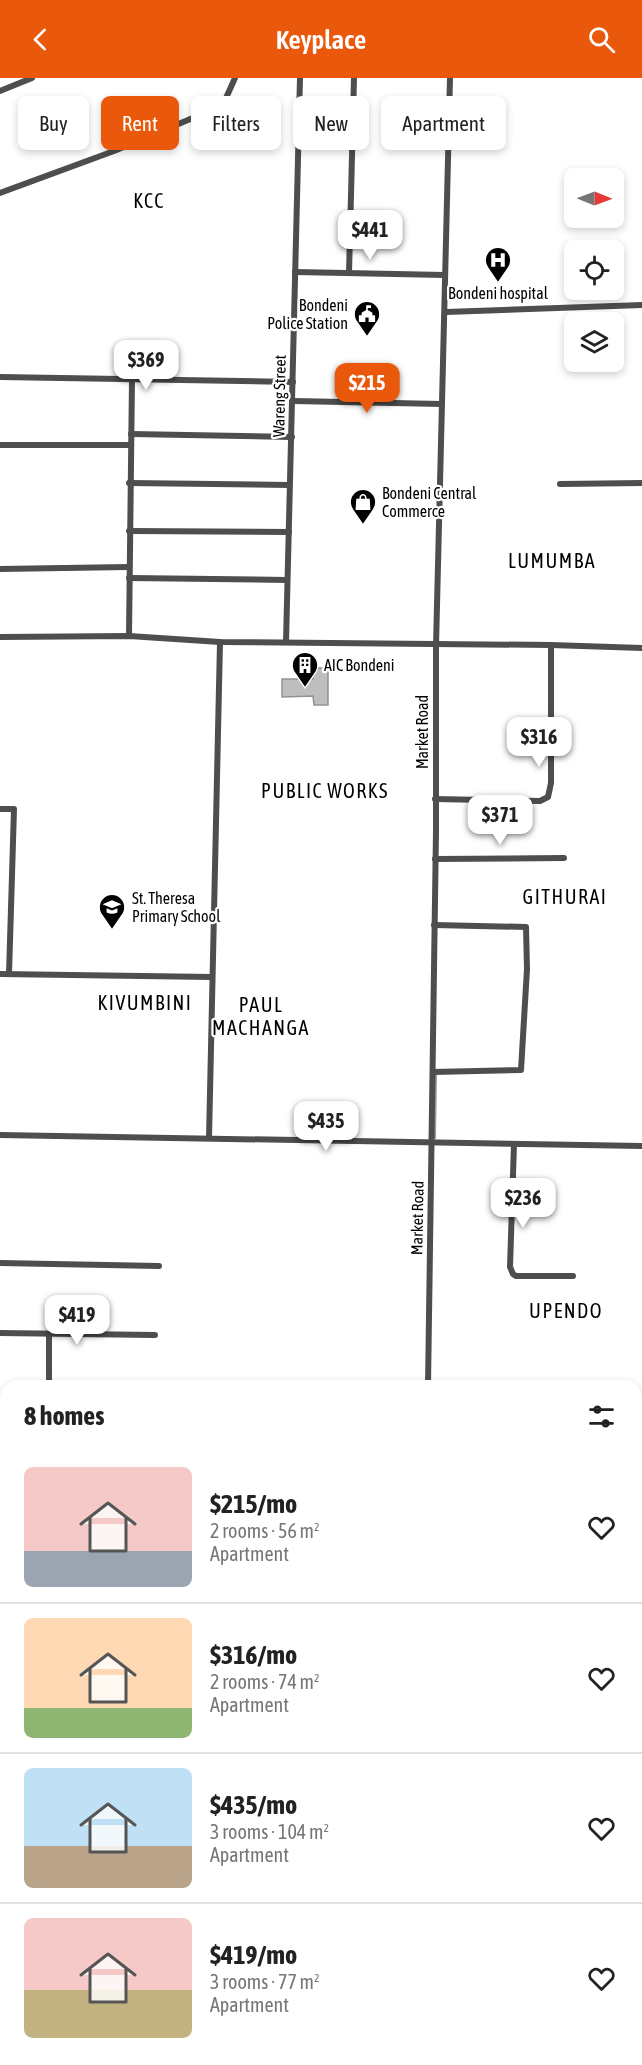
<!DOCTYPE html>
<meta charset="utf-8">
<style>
:root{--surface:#fff;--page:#f2f2f2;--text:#222;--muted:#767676;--line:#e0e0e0;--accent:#ea580c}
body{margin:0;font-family:"Asap Condensed",sans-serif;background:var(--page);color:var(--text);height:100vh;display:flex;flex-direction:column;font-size:22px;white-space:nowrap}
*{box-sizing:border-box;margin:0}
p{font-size:20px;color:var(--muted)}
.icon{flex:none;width:33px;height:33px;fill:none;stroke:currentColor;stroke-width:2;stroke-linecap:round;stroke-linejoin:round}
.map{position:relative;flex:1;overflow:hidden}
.panel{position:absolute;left:0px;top:1302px;width:642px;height:686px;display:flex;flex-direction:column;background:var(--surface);border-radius:18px 18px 0 0;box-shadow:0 3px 9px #0003}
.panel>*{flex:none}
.top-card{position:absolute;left:18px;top:18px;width:606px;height:54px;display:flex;gap:12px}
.needle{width:39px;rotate:91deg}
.fabs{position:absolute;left:564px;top:90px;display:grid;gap:12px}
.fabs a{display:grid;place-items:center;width:60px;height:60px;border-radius:9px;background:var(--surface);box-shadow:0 3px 9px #0003;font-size:30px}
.price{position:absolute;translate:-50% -51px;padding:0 14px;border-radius:12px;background:#fff;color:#222;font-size:20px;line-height:39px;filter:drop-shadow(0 2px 3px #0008)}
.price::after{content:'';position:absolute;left:50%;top:36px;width:18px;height:14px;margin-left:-9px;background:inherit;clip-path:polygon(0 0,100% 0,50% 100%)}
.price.on{background:var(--accent);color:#fff}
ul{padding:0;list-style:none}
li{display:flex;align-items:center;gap:18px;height:150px;padding:0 24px}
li+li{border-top:2px solid var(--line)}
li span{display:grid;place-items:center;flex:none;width:168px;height:120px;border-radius:9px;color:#555}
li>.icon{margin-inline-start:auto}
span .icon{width:72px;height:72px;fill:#fffc;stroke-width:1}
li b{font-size:26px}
h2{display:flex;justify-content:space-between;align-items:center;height:72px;padding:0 24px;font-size:26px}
.tag{padding:0 21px;border-radius:9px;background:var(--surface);box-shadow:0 3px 9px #0003;font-size:21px;line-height:54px}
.tag.on{background:var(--accent);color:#fff}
header{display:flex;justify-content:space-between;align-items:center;height:78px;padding:0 24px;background:var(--accent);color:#fff;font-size:27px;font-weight:600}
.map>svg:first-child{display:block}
.green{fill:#d5d5d5}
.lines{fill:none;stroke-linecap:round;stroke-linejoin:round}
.stream{stroke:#9c9c9c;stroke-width:2}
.building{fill:#bebebe;stroke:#929292;stroke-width:1.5}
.street{stroke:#4e4e4e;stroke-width:6}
.labels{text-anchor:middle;stroke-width:4.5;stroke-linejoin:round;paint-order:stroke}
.poi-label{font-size:16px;fill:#000;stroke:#fff;text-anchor:start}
.street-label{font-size:16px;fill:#000;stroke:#fff}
.quarter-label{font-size:20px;letter-spacing:1.5px;fill:#000;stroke:#fff}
</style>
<header><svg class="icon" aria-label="back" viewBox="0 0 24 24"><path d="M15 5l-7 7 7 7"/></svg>Keyplace<svg class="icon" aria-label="search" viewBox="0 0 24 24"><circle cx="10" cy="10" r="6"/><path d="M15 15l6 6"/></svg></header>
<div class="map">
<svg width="642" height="1987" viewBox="0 0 642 1987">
<rect width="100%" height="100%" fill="#fff"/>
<polygon class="green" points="0,1820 6,1831 6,1982 86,1982 89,1987 0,1987"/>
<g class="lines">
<polyline class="stream" points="435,1060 436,997"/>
</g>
<polygon class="building" points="313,590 328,590 328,627 314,627 313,618 282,619 282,601 313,601"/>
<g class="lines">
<g class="street">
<polyline points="0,13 32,0"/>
<polyline points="0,115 114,73 207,34 226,20 235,0"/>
<polyline points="295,194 445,197"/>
<polyline points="349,195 354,0"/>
<polyline points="446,234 642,227"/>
<polyline points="0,299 293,304"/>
<polyline points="293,323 442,326"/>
<polyline points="131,356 292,359"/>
<polyline points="0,367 130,367"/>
<polyline points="129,405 289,407"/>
<polyline points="560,406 642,405"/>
<polyline points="129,453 289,454"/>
<polyline points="0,491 128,489"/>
<polyline points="129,500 287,502"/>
<polyline points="129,558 132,301"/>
<polyline points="0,559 129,558 220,564 551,567 642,570"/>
<polyline points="286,564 300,0"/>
<polyline points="435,721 540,723 548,719 551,705 551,567"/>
<polyline points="0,731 14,731 9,896"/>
<polyline points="435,781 564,780"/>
<polyline points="0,896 212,899"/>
<polyline points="433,994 521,992 527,891 526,849 434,847"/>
<polyline points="0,1057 642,1068"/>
<polyline points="209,1060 220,564"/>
<polyline points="514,1066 510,1189 513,1196 516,1198 573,1198"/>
<polyline points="0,1185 159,1188"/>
<polyline points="0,1255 155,1257"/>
<polyline points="49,1256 49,1308"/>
<polyline points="428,1308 436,753 436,568 450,0"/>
<polyline points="636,1404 642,1404"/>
<polyline points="0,1479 6,1479"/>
<polyline points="636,1510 642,1511"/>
<polyline points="0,1644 6,1644"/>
<polyline points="636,1735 642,1735"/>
<polyline points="636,1910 642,1911"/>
</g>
</g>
<defs>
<g id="hospital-pin" transform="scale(1.35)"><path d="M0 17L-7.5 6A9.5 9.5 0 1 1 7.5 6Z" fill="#000" stroke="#fff"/><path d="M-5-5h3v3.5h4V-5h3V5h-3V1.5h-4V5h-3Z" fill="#fff"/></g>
<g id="civic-pin" transform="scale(1.35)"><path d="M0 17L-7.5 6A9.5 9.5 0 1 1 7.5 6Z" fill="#000" stroke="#fff"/><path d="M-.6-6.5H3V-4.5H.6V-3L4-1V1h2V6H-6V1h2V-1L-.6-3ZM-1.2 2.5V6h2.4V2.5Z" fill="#fff"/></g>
<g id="shop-pin" transform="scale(1.35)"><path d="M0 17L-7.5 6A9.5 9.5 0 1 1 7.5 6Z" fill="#000" stroke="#fff"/><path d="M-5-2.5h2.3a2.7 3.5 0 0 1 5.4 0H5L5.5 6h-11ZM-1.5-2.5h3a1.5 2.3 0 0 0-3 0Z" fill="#fff"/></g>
<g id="building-pin" transform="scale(1.35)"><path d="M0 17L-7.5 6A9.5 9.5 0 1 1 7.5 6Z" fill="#000" stroke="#fff"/><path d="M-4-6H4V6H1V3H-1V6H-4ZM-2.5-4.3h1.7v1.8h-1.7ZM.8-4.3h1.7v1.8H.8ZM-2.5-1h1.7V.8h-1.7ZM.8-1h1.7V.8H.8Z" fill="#fff"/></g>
<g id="school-pin" transform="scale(1.35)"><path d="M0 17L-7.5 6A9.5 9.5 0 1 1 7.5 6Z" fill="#000" stroke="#fff"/><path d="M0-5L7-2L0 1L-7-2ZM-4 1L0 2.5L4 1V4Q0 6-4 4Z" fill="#fff"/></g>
</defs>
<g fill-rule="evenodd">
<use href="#hospital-pin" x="498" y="182"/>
<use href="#civic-pin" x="367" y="236"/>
<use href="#shop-pin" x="363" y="424"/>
<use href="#building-pin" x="305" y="587"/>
<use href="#school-pin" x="112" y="829"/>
</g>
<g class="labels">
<g class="poi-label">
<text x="498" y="221" text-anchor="middle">Bondeni hospital</text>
<text x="348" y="233" text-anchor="end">Bondeni<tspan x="348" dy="18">Police Station</tspan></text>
<text x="382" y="421">Bondeni Central<tspan x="382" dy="18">Commerce</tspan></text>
<text x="324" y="593">AIC Bondeni</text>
<text x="132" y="826">St. Theresa<tspan x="132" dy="18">Primary School</tspan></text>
</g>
<g class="street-label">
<text transform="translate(279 318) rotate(-89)" y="6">Wareng Street</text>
<text transform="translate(422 654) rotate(-90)" y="6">Market Road</text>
<text transform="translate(417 1140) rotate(-89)" y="6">Market Road</text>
</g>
<g class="quarter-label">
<text x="149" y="130">KCC</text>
<text x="552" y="490">LUMUMBA</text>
<text x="325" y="720">PUBLIC WORKS</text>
<text x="565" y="826">GITHURAI</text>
<text x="145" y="932">KIVUMBINI</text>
<text x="261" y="934">PAUL<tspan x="261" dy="23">MACHANGA</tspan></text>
<text x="566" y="1240">UPENDO</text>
</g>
</g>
</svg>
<div class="fabs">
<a><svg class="needle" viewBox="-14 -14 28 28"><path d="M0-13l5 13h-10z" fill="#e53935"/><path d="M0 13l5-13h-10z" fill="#767676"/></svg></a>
<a><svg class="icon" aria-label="locate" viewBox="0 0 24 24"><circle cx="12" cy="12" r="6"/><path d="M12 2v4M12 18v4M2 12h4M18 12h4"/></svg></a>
<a><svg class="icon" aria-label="layers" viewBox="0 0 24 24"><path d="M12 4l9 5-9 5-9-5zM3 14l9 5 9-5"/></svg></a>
</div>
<b class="price" style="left:370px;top:183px">$441</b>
<b class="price" style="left:146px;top:313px">$369</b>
<b class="price on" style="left:367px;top:336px">$215</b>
<b class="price" style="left:539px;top:690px">$316</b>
<b class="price" style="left:500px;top:768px">$371</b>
<b class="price" style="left:326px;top:1074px">$435</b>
<b class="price" style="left:523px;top:1151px">$236</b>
<b class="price" style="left:77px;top:1268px">$419</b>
<div class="top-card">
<a class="tag">Buy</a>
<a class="tag on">Rent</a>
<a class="tag">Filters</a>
<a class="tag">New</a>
<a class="tag">Apartment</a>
</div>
<section class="panel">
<h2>8 homes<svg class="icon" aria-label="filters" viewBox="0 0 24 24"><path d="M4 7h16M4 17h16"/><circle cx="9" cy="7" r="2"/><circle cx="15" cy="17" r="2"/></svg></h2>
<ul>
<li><span style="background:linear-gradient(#f6c9c9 70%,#9aa5b1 0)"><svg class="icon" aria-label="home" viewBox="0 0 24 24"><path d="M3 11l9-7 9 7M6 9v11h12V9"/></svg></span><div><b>$215/mo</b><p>2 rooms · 56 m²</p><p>Apartment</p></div><svg class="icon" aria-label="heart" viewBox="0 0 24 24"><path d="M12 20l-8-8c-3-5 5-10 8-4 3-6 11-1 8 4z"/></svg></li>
<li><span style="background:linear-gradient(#ffd9b3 75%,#8fb573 0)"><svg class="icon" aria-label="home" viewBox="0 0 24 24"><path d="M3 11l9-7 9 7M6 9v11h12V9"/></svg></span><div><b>$316/mo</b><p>2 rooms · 74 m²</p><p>Apartment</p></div><svg class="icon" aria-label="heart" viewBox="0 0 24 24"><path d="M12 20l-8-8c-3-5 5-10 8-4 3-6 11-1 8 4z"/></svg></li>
<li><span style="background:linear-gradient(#bfe0f5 65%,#b9a48a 0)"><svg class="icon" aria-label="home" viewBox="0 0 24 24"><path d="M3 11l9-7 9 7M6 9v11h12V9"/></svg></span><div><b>$435/mo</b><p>3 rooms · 104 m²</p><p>Apartment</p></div><svg class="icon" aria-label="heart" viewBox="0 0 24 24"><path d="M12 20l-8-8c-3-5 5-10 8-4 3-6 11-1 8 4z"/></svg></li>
<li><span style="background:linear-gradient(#f6c9c9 60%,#c2b280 0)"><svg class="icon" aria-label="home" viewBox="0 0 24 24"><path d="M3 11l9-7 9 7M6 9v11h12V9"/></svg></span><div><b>$419/mo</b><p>3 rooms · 77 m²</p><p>Apartment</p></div><svg class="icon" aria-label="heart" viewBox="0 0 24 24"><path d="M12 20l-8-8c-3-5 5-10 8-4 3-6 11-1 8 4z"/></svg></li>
</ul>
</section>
</div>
